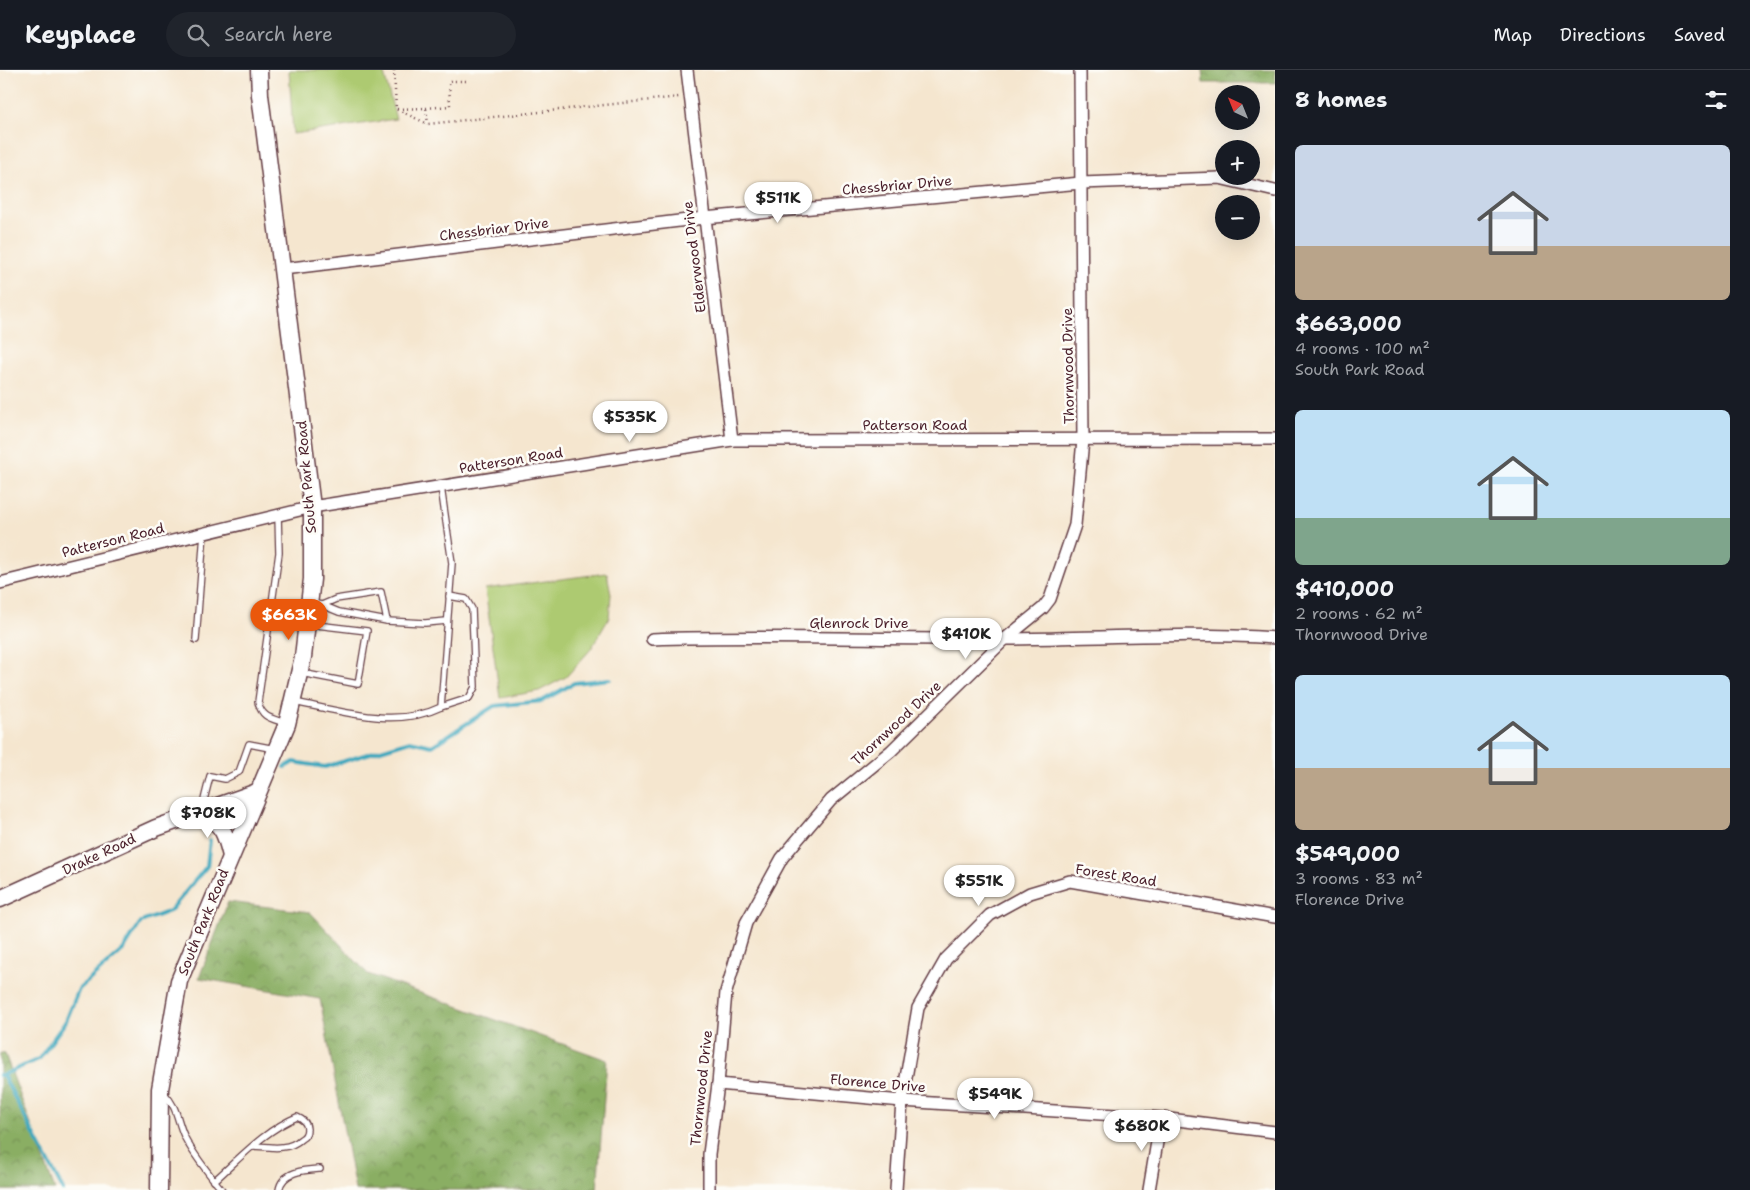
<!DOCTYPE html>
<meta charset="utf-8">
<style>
:root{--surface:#171b24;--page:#20242c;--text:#f1f3f6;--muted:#9ea1a6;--line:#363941;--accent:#ea580c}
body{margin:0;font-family:"Shantell Sans",sans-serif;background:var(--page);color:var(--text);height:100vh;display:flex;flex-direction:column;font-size:19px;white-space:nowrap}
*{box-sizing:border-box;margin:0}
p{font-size:16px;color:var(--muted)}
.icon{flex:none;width:28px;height:28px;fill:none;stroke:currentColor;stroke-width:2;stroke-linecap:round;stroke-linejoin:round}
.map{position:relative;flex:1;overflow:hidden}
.drawer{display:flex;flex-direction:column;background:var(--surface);width:475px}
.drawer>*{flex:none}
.needle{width:32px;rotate:317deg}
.tools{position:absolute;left:1215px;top:15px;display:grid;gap:10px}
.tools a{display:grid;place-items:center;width:45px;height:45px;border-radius:50%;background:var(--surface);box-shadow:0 5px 20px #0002;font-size:25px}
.price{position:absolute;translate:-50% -42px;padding:0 11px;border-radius:18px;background:#fff;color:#222;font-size:16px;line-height:32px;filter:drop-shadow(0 1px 2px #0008)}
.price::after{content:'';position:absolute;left:50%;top:30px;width:15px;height:11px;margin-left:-8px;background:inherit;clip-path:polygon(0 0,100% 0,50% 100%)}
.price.active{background:var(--accent);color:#fff}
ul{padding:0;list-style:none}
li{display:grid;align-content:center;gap:10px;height:265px;padding:0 20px}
li span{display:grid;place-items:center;height:155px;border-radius:8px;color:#555}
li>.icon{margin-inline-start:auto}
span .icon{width:90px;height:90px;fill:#fffc;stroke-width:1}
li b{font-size:21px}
h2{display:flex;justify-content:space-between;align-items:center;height:60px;padding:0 20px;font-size:21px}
header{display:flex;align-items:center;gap:30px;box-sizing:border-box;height:70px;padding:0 25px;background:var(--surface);border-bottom:1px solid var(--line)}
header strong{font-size:24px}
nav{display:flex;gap:28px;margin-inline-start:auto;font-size:18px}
.search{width:350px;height:45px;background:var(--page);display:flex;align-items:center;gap:12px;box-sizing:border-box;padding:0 18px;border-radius:28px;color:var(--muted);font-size:19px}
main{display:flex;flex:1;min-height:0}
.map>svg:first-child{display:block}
.forest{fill:url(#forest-crowns);stroke:#6a6647}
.pitch{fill:#adca71;stroke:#7c744e}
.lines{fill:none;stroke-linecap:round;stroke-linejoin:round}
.stream{stroke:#3ea8be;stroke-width:4}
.lane-casing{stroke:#643d44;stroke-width:8}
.street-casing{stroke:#643d44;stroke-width:14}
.secondary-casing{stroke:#643d44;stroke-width:19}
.path{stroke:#643d44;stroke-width:2.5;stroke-dasharray:1 4;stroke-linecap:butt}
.lane{stroke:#fff;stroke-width:5.5}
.street{stroke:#fff;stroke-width:11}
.secondary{stroke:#fff;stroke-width:16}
.labels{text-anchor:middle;stroke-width:5;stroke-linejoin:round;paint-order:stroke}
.street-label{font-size:14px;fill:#4a1f2b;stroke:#fdfcf7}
</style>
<header>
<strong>Keyplace</strong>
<div class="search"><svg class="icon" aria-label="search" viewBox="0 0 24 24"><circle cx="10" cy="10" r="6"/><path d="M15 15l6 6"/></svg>Search here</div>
<nav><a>Map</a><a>Directions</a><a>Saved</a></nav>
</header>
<main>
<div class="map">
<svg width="1275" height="1120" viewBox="0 0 1275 1120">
<defs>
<pattern id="forest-crowns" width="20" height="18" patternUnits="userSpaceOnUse" patternTransform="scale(1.25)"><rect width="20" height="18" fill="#8aae63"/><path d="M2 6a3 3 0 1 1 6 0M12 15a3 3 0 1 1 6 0" fill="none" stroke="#738d52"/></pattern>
</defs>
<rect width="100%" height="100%" fill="#fdfcf7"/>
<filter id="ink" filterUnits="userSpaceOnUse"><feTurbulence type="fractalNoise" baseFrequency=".02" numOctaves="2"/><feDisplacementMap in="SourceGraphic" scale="10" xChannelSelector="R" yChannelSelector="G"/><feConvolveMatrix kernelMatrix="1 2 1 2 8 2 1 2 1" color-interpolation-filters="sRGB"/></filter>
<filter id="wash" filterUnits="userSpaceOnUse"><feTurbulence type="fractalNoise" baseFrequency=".0096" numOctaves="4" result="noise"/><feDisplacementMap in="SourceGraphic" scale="20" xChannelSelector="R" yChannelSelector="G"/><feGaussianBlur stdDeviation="1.12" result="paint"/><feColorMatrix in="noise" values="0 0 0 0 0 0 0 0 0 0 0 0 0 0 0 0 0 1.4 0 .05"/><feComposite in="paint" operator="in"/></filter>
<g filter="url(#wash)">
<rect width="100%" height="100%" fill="#f5e6cf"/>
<g class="forest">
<polygon points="1202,0 1275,0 1275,13 1203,13"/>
<polygon points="228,832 310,842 368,904 607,990 597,1120 355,1120 320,929 199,908"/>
<polygon points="0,983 5,984 55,1120 0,1120"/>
</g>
<g class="pitch">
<polygon points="289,0 383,0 396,49 293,64"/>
<polygon points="607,503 611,524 609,548 591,579 566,607 539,621 500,628 485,519"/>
</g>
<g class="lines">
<g class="stream">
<polyline points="285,697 294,692 325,697 410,671 432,676 494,636 542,631 574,613 610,609"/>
<polyline points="0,1005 3,1005 39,989 66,951 79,919 124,879 141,852 170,841 207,796 210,770"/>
<polyline points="3,1005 63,1120"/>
</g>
</g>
</g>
<g filter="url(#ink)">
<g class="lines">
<g class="lane-casing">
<g id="lane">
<path d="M278,445L279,483L258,632C262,648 271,648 285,653"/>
<polyline points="310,533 322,535 339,542 387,551 381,522 336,529 322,535"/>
<polyline points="387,551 425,553 447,551"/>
<polyline points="196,570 204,463"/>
<polyline points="301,603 358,614 367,561 308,554"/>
<path d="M294,632C341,641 396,659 441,637L452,493L441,417"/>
<polyline points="441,637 469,628 475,617 472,539 466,529 449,526"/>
<polyline points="202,738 210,706 225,709 239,702 249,674 275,679"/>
<path d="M163,1022C179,1039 176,1049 185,1068C195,1087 208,1103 222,1120"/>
<path d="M214,1111C239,1089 265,1060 297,1047C302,1049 307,1053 307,1059C307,1064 305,1067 301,1069C288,1081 270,1077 254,1076"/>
<path d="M279,1120C282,1101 305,1100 320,1099"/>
</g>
</g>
<g class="street-casing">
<g id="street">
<polyline points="687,0 732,370"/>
<polyline points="283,199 704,148 1081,113 1219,108 1275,121"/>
<polyline points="0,513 312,437 732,370 1275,369"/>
<path d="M652,569C770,565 889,570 1007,569C1096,568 1186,562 1275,568"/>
<polyline points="718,1014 902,1031 1161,1048 1275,1062"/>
<polyline points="709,1120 709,1084 718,1014 726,922 746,853 782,788 831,730 891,681 1005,569 1043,538 1050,529 1075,455 1083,370 1080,0"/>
<polyline points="896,1120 902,1031 918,938 946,889 990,845 1030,823 1070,811 1275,847"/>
<polyline points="1149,1120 1161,1048"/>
</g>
</g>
<g class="secondary-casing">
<g id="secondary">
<path d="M191,745C196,746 203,746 208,748C224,754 227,771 231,786"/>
<polyline points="0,829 156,758 257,722"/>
<polyline points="159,1120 160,1019 179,911 287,654 303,587 312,509 312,437 260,25 259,0"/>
</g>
</g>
<g class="path">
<polyline points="394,0 396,39 428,54 679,27"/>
<polyline points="426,38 450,36 449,11 466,11"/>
<polyline points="397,39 426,38 428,54"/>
</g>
<use href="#lane" class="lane"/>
<use href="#street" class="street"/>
<use href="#secondary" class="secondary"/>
</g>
</g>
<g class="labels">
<g class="street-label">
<text transform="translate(897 115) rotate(-5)" y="5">Chessbriar Drive</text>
<text transform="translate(494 159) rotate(-7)" y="5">Chessbriar Drive</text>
<text transform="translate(694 187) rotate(-97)" y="5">Elderwood Drive</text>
<text transform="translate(1068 296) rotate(-91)" y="5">Thornwood Drive</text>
<text x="915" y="360">Patterson Road</text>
<text transform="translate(511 390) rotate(-9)" y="5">Patterson Road</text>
<text transform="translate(306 407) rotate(-95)" y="5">South Park Road</text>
<text transform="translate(113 470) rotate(-14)" y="5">Patterson Road</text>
<text x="859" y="558">Glenrock Drive</text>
<text transform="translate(896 653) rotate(-43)" y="5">Thornwood Drive</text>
<text transform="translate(99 784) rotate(-25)" y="5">Drake Road</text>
<text transform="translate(1116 805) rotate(9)" y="5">Forest Road</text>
<text transform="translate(203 852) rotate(-68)" y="5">South Park Road</text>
<text transform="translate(878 1013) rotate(5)" y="5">Florence Drive</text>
<text transform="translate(701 1018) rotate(-84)" y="5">Thornwood Drive</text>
</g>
</g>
</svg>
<div class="tools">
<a><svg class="needle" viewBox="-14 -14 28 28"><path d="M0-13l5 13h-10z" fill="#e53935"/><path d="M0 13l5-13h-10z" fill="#9ea1a6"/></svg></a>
<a>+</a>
<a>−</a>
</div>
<b class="price" style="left:778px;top:154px">$511K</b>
<b class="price" style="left:630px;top:373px">$535K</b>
<b class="price active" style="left:289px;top:571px">$663K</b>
<b class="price" style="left:966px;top:590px">$410K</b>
<b class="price" style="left:208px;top:769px">$708K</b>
<b class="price" style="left:979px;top:837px">$551K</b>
<b class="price" style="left:995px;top:1050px">$549K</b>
<b class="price" style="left:1142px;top:1082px">$680K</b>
</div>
<section class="drawer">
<h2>8 homes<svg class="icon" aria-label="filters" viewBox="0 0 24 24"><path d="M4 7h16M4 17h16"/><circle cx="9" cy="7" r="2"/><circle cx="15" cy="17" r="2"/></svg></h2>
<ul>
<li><span style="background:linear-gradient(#c9d6e8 65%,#b9a48a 0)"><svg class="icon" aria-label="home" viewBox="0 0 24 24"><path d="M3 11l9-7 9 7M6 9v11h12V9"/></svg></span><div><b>$663,000</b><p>4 rooms · 100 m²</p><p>South Park Road</p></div></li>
<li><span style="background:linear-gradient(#bfe0f5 70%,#7fa58c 0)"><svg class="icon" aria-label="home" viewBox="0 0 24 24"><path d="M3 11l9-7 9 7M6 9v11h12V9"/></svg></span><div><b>$410,000</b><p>2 rooms · 62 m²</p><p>Thornwood Drive</p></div></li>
<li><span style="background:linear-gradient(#bfe0f5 60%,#b9a48a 0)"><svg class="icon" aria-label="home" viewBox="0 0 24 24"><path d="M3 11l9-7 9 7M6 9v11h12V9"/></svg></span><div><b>$549,000</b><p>3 rooms · 83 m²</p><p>Florence Drive</p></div></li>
</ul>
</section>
</main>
